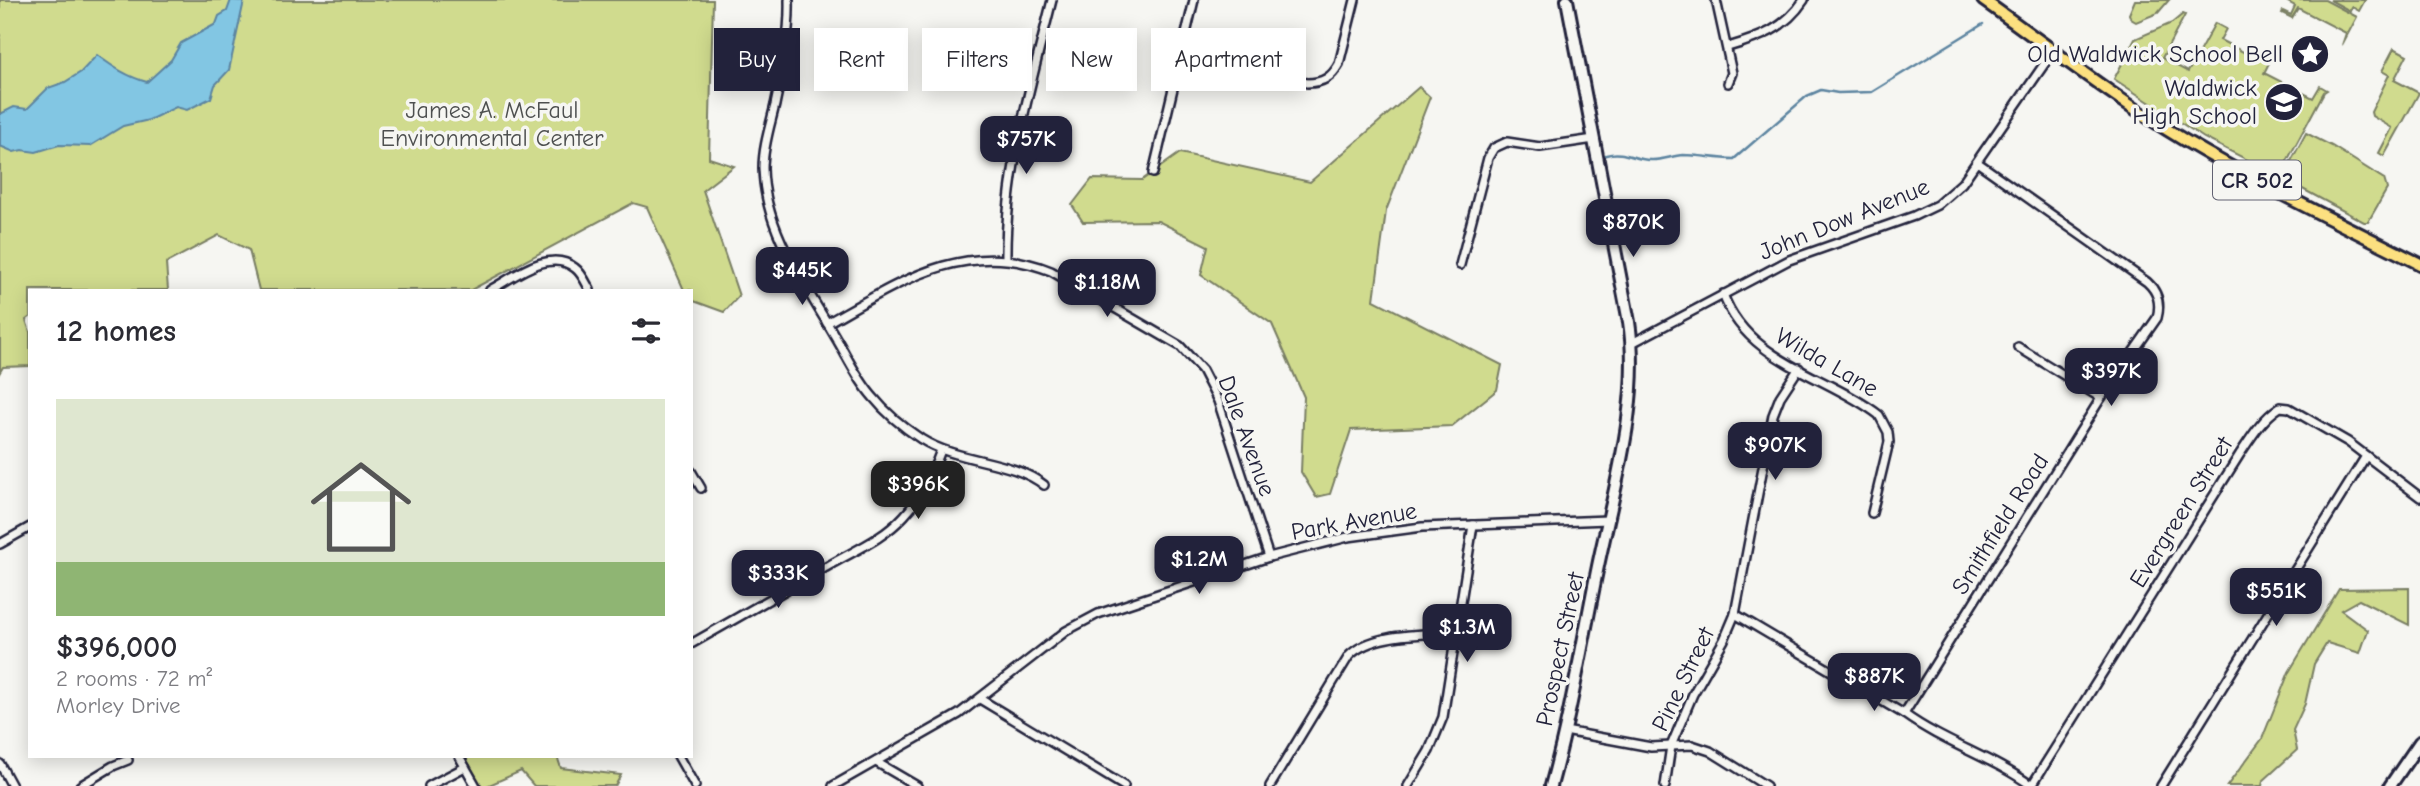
<!DOCTYPE html>
<meta charset="utf-8">
<style>
:root{--surface:#fff;--page:#f7f7f7;--text:#2b2b33;--muted:#7c7c81;--line:#e1e1e2;--accent:#22223b}
body{margin:0;font-family:"Comic Neue",sans-serif;background:var(--page);color:var(--text);height:100vh;display:flex;flex-direction:column;font-size:26px;white-space:nowrap}
*{box-sizing:border-box;margin:0}
p{font-size:23px;color:var(--muted)}
.icon{flex:none;width:38px;height:38px;fill:none;stroke:currentColor;stroke-width:2;stroke-linecap:round;stroke-linejoin:round}
.map{position:relative;flex:1;overflow:hidden}
.panel{position:absolute;left:28px;top:289px;width:665px;height:469px;display:flex;flex-direction:column;background:var(--surface);border-radius:0px;box-shadow:0 4px 18px #0003}
.panel>*{flex:none}
.hud{position:absolute;left:714px;top:28px;width:665px;height:63px;display:flex;gap:14px}
.price{position:absolute;translate:-50% -60px;padding:0 16px;border-radius:14px;background:var(--accent);color:#fff;font-size:23px;line-height:46px;filter:drop-shadow(0 2px 4px #0008)}
.price::after{content:'';position:absolute;left:50%;top:42px;width:21px;height:16px;margin-left:-10px;background:inherit;clip-path:polygon(0 0,100% 0,50% 100%)}
.price.current{background:#222;color:#fff}
ul{padding:0;list-style:none}
li{display:grid;align-content:center;gap:14px;height:371px;padding:0 28px}
li+li{border-top:2px solid var(--line)}
li span{display:grid;place-items:center;height:217px;border-radius:0px;color:#555}
li>.icon{margin-inline-start:auto}
span .icon{width:126px;height:126px;fill:#fffc;stroke-width:1}
li b{font-size:30px}
h2{display:flex;justify-content:space-between;align-items:center;height:84px;padding:0 28px;font-size:30px}
.pill{padding:0 24px;border-radius:0px;background:var(--surface);box-shadow:0 4px 18px #0003;font-size:24px;line-height:63px}
.pill.current{background:var(--accent);color:#fff}
.map>svg:first-child{display:block}
.green{fill:#d0db8e;stroke:#797e64;stroke-width:2}
.water{fill:#82c6e3;stroke:#5c84a0;stroke-width:2}
.lines{fill:none;stroke-linecap:round;stroke-linejoin:round}
.stream{stroke:#5c84a0;stroke-width:2.5}
.street-casing{stroke:#22223b;stroke-width:12}
.secondary-casing{stroke:#22223b;stroke-width:16}
.primary-casing{stroke:#22223b;stroke-width:16}
.street{stroke:#f6f6f2;stroke-width:7}
.secondary{stroke:#f6f6f2;stroke-width:10}
.primary{stroke:#fce080;stroke-width:10}
.labels{text-anchor:middle;stroke-width:7;stroke-linejoin:round;paint-order:stroke}
.shield{fill:#f6f6f2;stroke:#626272;stroke-width:2}
.shield-label{font-size:23px;font-weight:bold;fill:#22223b}
.poi-label{font-size:24px;fill:#22223b;stroke:#f6f6f2;text-anchor:end}
.park-label{font-size:24px;fill:#4e5050;stroke:#f6f6f2}
.street-label{font-size:24px;fill:#22223b;stroke:#f6f6f2}
</style>
<div class="map">
<svg width="2420" height="786" viewBox="0 0 2420 786">
<rect width="100%" height="100%" fill="#f6f6f2"/>
<filter id="ink" filterUnits="userSpaceOnUse"><feTurbulence type="fractalNoise" baseFrequency=".0143" numOctaves="2"/><feDisplacementMap in="SourceGraphic" scale="14" xChannelSelector="R" yChannelSelector="G"/><feConvolveMatrix kernelMatrix="1 2 1 2 8 2 1 2 1" color-interpolation-filters="sRGB"/></filter>
<g filter="url(#ink)">
<g class="green">
<polygon points="0,0 713,0 709,158 734,166 703,190 739,296 724,312 691,300 691,290 684,290 647,207 633,203 471,290 259,290 249,250 219,235 166,263 168,290 30,290 30,317 26,320 30,332 30,366 3,367 0,372"/>
<polygon points="2135,0 2169,0 2158,13 2136,22 2131,19 2129,14"/>
<polygon points="2289,0 2325,0 2357,17 2342,45 2346,33 2298,8 2292,18 2282,13 2283,11 2291,15 2295,6 2288,2"/>
<polygon points="2330,0 2365,0 2359,11 2352,7 2350,11"/>
<polygon points="2183,14 2185,15 2162,58 2188,72 2215,23 2226,29 2220,40 2251,56 2255,50 2271,59 2264,73 2313,98 2320,86 2327,90 2324,92 2279,176 2204,138 2114,79 2135,39 2172,23"/>
<polygon points="2394,48 2407,55 2394,80 2419,93 2384,156 2379,153 2392,128 2372,116 2371,112 2389,75 2382,71"/>
<polygon points="1419,87 1430,97 1386,211 1374,300 1502,365 1497,390 1452,426 1351,430 1330,494 1316,497 1301,472 1304,397 1272,324 1201,275 1208,246 1158,221 1083,222 1072,205 1092,179 1142,180 1180,153 1310,182"/>
<polygon points="2306,133 2332,146 2384,179 2387,189 2368,222 2364,222 2282,178"/>
<polygon points="2409,588 2409,625 2359,600 2341,610 2368,630 2360,653 2327,643 2314,664 2305,704 2293,730 2297,750 2263,781 2262,786 2227,786 2262,739 2289,672 2339,589"/>
<polygon points="469,756 557,756 561,768 621,775 615,786 534,786 521,771 487,786 479,786 463,761"/>
</g>
<path class="water" d="M231,0L244,1L229,70L215,85L211,98L187,110L176,107L149,120L123,126L90,146L59,145L36,152L22,150L14,152L0,146V114L14,107L27,109L48,88L65,82L81,72L97,55C113,67 128,77 147,82L171,60L181,43L216,24L219,16L227,11Z"/>
<g class="lines">
<path class="stream" d="M1606,155C1624,150 1632,159 1650,160C1662,161 1671,156 1683,155C1700,155 1717,159 1734,159L1807,96L1821,90L1838,93L1872,92L1983,24"/>
<g class="street-casing">
<g id="street">
<path d="M789,0C790,36 782,71 775,105C770,126 763,147 763,168C764,230 806,286 836,338C848,358 857,379 873,397C886,413 903,427 921,439C959,463 1011,459 1044,485"/>
<polyline points="1716,0 1732,73 1728,83"/>
<path d="M1728,47C1759,38 1785,29 1804,0"/>
<path d="M1182,54L1307,83C1323,83 1332,77 1339,64L1355,0"/>
<polyline points="1153,173 1194,0"/>
<path d="M1006,259C1005,171 1031,85 1052,0"/>
<polyline points="1460,265 1488,158 1494,148 1507,142 1540,147 1594,139"/>
<path d="M490,290C513,278 549,247 575,268C582,273 586,283 590,290"/>
<path d="M1723,294C1747,362 1827,375 1879,415L1888,432L1889,442L1872,513"/>
<path d="M827,323C900,282 966,237 1051,271L1180,346L1202,370L1218,401L1269,557"/>
<polyline points="1632,343 1789,260 1914,216 1937,205 1962,183 2054,50"/>
<polyline points="2018,347 2101,398"/>
<polyline points="691,471 701,488"/>
<polyline points="0,544 30,527"/>
<path d="M1735,614L1904,714C1944,743 1992,757 2032,786"/>
<path d="M691,644C737,618 782,592 828,566C855,550 882,540 904,516C922,497 932,474 941,450"/>
<polyline points="980,699 1124,786"/>
<path d="M1904,714L2101,398L2157,318C2161,303 2158,292 2147,282L1977,162"/>
<polyline points="1565,731 1651,747 1692,745 1710,751 1766,786"/>
<polyline points="459,756 476,786"/>
<polyline points="678,756 695,786"/>
<polyline points="876,762 917,786"/>
<polyline points="0,764 12,786"/>
<path d="M2032,785L2240,454C2252,436 2262,419 2280,407L2289,408L2348,442L2420,497"/>
<polyline points="80,786 113,766 128,760"/>
<polyline points="429,786 465,767"/>
<polyline points="833,786 959,714 1066,631 1098,614 1269,557 1348,537 1422,527 1608,520"/>
<path d="M1270,786L1349,656C1372,632 1425,635 1457,632"/>
<polyline points="1408,786 1429,751 1443,717 1473,525"/>
<polyline points="1665,786 1671,746 1693,694 1724,640 1735,614 1773,415 1780,397 1799,368"/>
<polyline points="2161,786 2366,456"/>
</g>
</g>
<g class="secondary-casing">
<g id="secondary">
<path d="M1551,786C1571,714 1583,639 1598,566C1614,489 1641,400 1629,322L1567,0"/>
<polyline points="2390,786 2420,742"/>
</g>
</g>
<g class="primary-casing">
<path id="primary" d="M1983,0C2049,47 2114,98 2184,140C2260,185 2341,224 2420,264"/>
</g>
<use href="#street" class="street"/>
<use href="#secondary" class="secondary"/>
<use href="#primary" class="primary"/>
</g>
</g>
<defs>
<g id="sight-disc" transform="scale(2.0125)"><circle r="9.5" fill="#22223b" stroke="#f6f6f2"/><path d="M0-6L1.8-2.2L6-1.7L2.9 1.2L3.7 5.4L0 3.3L-3.7 5.4L-2.9 1.2L-6-1.7L-1.8-2.2Z" fill="#fff"/></g>
<g id="school-disc" transform="scale(2.0125)"><circle r="9.5" fill="#22223b" stroke="#f6f6f2"/><path d="M0-5L7-2L0 1L-7-2ZM-4 1L0 2.5L4 1V4Q0 6-4 4Z" fill="#fff"/></g>
</defs>
<g fill-rule="evenodd">
<use href="#sight-disc" x="2310" y="54"/>
<use href="#school-disc" x="2284" y="102"/>
</g>
<g class="labels">
<rect class="shield" x="2213" y="160.5" width="88" height="39" rx="5"/>
<g class="shield-label">
<text x="2257" y="188">CR 502</text>
</g>
<g class="poi-label">
<text x="2283" y="62">Old Waldwick School Bell</text>
<text x="2257" y="96">Waldwick<tspan x="2257" dy="28">High School</tspan></text>
</g>
<g class="park-label">
<text x="492" y="118">James A. McFaul<tspan x="492" dy="28">Environmental Center</tspan></text>
</g>
<g class="street-label">
<text transform="translate(1844 219) rotate(-22)" y="8">John Dow Avenue</text>
<text transform="translate(1827 362) rotate(30)" y="8">Wilda Lane</text>
<text transform="translate(1247 436) rotate(70)" y="8">Dale Avenue</text>
<text transform="translate(2181 512) rotate(-58)" y="8">Evergreen Street</text>
<text transform="translate(1354 521) rotate(-10)" y="8">Park Avenue</text>
<text transform="translate(2000 524) rotate(-58)" y="8">Smithfield Road</text>
<text transform="translate(1560 649) rotate(-78)" y="8">Prospect Street</text>
<text transform="translate(1683 679) rotate(-64)" y="8">Pine Street</text>
</g>
</g>
</svg>
<b class="price" style="left:1026px;top:176px">$757K</b>
<b class="price" style="left:1633px;top:259px">$870K</b>
<b class="price" style="left:802px;top:307px">$445K</b>
<b class="price" style="left:1107px;top:319px">$1.18M</b>
<b class="price" style="left:2111px;top:408px">$397K</b>
<b class="price" style="left:1775px;top:482px">$907K</b>
<b class="price current" style="left:918px;top:521px">$396K</b>
<b class="price" style="left:1199px;top:596px">$1.2M</b>
<b class="price" style="left:778px;top:610px">$333K</b>
<b class="price" style="left:2276px;top:628px">$551K</b>
<b class="price" style="left:1467px;top:664px">$1.3M</b>
<b class="price" style="left:1874px;top:713px">$887K</b>
<div class="hud">
<a class="pill current">Buy</a>
<a class="pill">Rent</a>
<a class="pill">Filters</a>
<a class="pill">New</a>
<a class="pill">Apartment</a>
</div>
<section class="panel">
<h2>12 homes<svg class="icon" aria-label="filters" viewBox="0 0 24 24"><path d="M4 7h16M4 17h16"/><circle cx="9" cy="7" r="2"/><circle cx="15" cy="17" r="2"/></svg></h2>
<ul>
<li><span style="background:linear-gradient(#dfe7d0 75%,#8fb573 0)"><svg class="icon" aria-label="home" viewBox="0 0 24 24"><path d="M3 11l9-7 9 7M6 9v11h12V9"/></svg></span><div><b>$396,000</b><p>2 rooms · 72 m²</p><p>Morley Drive</p></div></li>
</ul>
</section>
</div>
